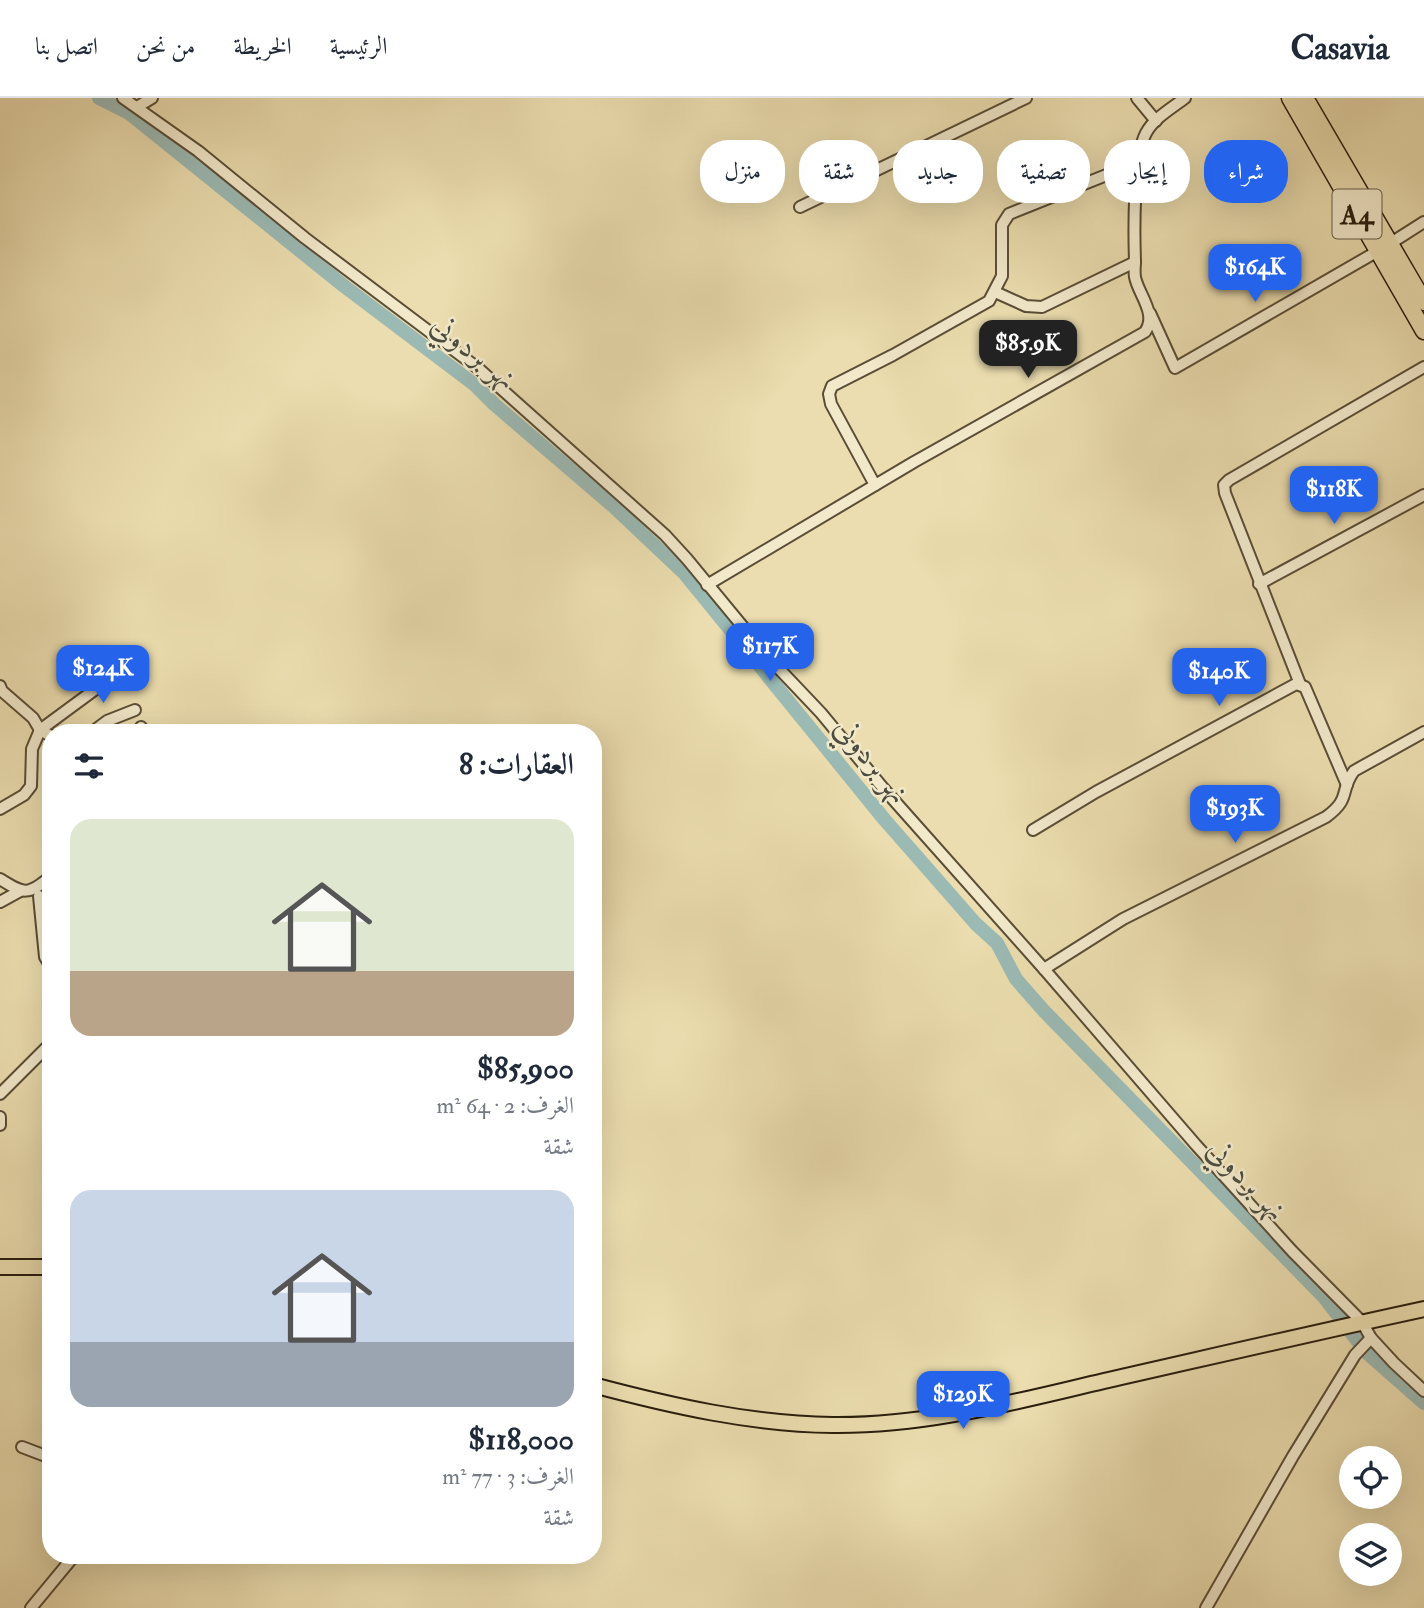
<!DOCTYPE html>
<html lang="ar">
<meta charset="utf-8">
<style>
:root{--surface:#fff;--page:#f6f6f7;--text:#1f2937;--muted:#747a83;--line:#e0e1e3;--accent:#2563eb}
body{margin:0;font-family:"IM FELL Double Pica",Amiri,serif;background:var(--page);color:var(--text);direction:rtl;height:100vh;display:flex;flex-direction:column;font-size:26px;white-space:nowrap}
*{box-sizing:border-box;margin:0}
p{font-size:23px;color:var(--muted)}
.icon{flex:none;width:38px;height:38px;fill:none;stroke:currentColor;stroke-width:2;stroke-linecap:round;stroke-linejoin:round}
.map{position:relative;flex:1;overflow:hidden;direction:ltr}
.sheet{position:absolute;left:42px;top:626px;width:560px;height:840px;display:flex;flex-direction:column;background:var(--surface);border-radius:28px;box-shadow:0 7px 28px #0002;direction:rtl}
.sheet>*{flex:none}
.hud{position:absolute;left:623px;top:42px;width:665px;height:63px;direction:rtl;display:flex;gap:14px}
.controls{position:absolute;left:1339px;top:1348px;display:grid;gap:14px}
.controls a{display:grid;place-items:center;width:63px;height:63px;border-radius:50%;background:var(--surface);box-shadow:0 7px 28px #0002;font-size:35px}
.price{position:absolute;translate:-50% -60px;padding:0 16px;border-radius:14px;background:var(--accent);color:#fff;font-size:23px;line-height:46px;filter:drop-shadow(0 2px 4px #0008)}
.price::after{content:'';position:absolute;left:50%;top:42px;width:21px;height:16px;margin-left:-10px;background:inherit;clip-path:polygon(0 0,100% 0,50% 100%)}
.price.on{background:#222;color:#fff}
ul{padding:0;list-style:none}
li{display:grid;align-content:center;gap:14px;height:371px;padding:0 28px}
li span{display:grid;place-items:center;height:217px;border-radius:21px;color:#555}
li>.icon{margin-inline-start:auto}
span .icon{width:126px;height:126px;fill:#fffc;stroke-width:1}
li b{font-size:30px}
h2{display:flex;justify-content:space-between;align-items:center;height:84px;padding:0 28px;font-size:30px}
.pill{padding:0 24px;border-radius:28px;background:var(--surface);box-shadow:0 7px 28px #0002;font-size:24px;line-height:63px}
.pill.on{background:var(--accent);color:#fff}
header{display:flex;align-items:center;gap:42px;box-sizing:border-box;height:98px;padding:0 35px;background:var(--surface);border-bottom:2px solid var(--line)}
header strong{font-size:33px}
nav{display:flex;gap:38px;margin-inline-start:auto;font-size:24px}
.map>svg:first-child{display:block}
.lines{fill:none;stroke-linecap:round;stroke-linejoin:round}
.river{stroke:#9bbab4;stroke-width:14}
.minor-casing{stroke:#5a4d36;stroke-width:14}
.major-casing{stroke:#291d0d;stroke-width:18}
.highway-casing{stroke:#291d0d;stroke-width:19}
.minor{stroke:#f2e9cb;stroke-width:10}
.major{stroke:#ebddaf;stroke-width:14}
.highway{stroke:#ebddaf;stroke-width:16}
.labels{text-anchor:middle;stroke-width:5;stroke-linejoin:round;paint-order:stroke}
.shield{fill:#f2e9cb;stroke:#655a46;stroke-width:2}
.shield-label{font-size:28px;font-weight:bold;fill:#291d0d}
.water-label{font-size:32px;font-style:italic;fill:#4b4c3f;stroke:#f2e9cb}
</style>
<header>
<strong>Casavia</strong>
<nav><a>الرئيسية</a><a>الخريطة</a><a>من نحن</a><a>اتصل بنا</a></nav>
</header>
<div class="map">
<svg width="1424" height="1510" viewBox="0 0 1424 1510">
<rect width="100%" height="100%" fill="#ebddaf"/>
<filter id="stains"><feTurbulence type="fractalNoise" baseFrequency=".00286" numOctaves="4"/><feColorMatrix values="0 0 0 0 .2 0 0 0 0 .09 0 0 0 0 .02 0 0 0 .5 -.17"/></filter>
<radialGradient id="worn" r=".72"><stop offset=".6" stop-color="#630" stop-opacity="0"/><stop offset="1" stop-color="#630" stop-opacity=".3"/></radialGradient>
<g class="lines">
<polyline class="river" points="99,0 129,15 344,188 475,287 494,306 613,408 685,476 884,721 976,826 997,845 1016,881 1044,913 1324,1199 1366,1254 1424,1305"/>
<g class="minor-casing">
<g id="minor">
<polyline points="123,0 198,53 305,140 479,271 665,437 687,461 767,558 821,615 883,690 1044,871 1196,1047 1292,1153 1362,1224 1371,1240 1394,1265 1424,1293"/>
<polyline points="1137,0 1156,23"/>
<polyline points="137,9 152,0"/>
<polyline points="800,109 1026,0"/>
<polyline points="1391,145 1424,124"/>
<polyline points="995,194 1026,208 1042,209 1135,164"/>
<polyline points="1150,215 1175,270 1378,153"/>
<polyline points="875,387 831,306 829,296 832,288 893,257 989,203 1002,178 1002,127 1009,116 1139,64"/>
<polyline points="1259,486 1424,397"/>
<path d="M707,487L914,364L1145,234C1158,216 1138,196 1135,179C1134,173 1135,168 1135,163C1134,135 1133,59 1146,35C1154,20 1172,10 1185,0"/>
<polyline points="1300,586 1225,395 1224,387 1229,382 1424,269"/>
<polyline points="0,588 2,593 33,620 40,632 51,638"/>
<polyline points="141,629 146,635"/>
<polyline points="91,635 107,623 135,612"/>
<polyline points="0,711 24,697 31,688 32,651 40,632 97,590"/>
<polyline points="1033,732 1096,694 1296,586 1305,589 1347,687"/>
<path d="M0,781C24,796 28,798 51,778"/>
<polyline points="39,798 45,859 51,869"/>
<polyline points="0,804 20,793"/>
<path d="M1044,871L1123,821L1326,719C1352,700 1339,693 1354,673L1424,634"/>
<polyline points="0,996 51,945"/>
<polyline points="0,1019 0,1027"/>
<polyline points="22,1349 51,1360"/>
<polyline points="31,1510 74,1458"/>
<polyline points="1206,1510 1293,1358 1355,1257 1371,1240"/>
</g>
</g>
<g class="major-casing">
<g id="major">
<polyline points="0,1169 51,1169"/>
<path d="M593,1287C672,1308 751,1326 833,1327C926,1328 1014,1304 1104,1283C1210,1259 1317,1234 1424,1211"/>
</g>
</g>
<g class="highway-casing">
<g id="highway">
<polyline points="1290,0 1424,233"/>
<polyline points="1305,0 1424,204"/>
</g>
</g>
<use href="#minor" class="minor"/>
<use href="#major" class="major"/>
<use href="#highway" class="highway"/>
</g>
<g class="labels">
<rect class="shield" x="1332.5" y="91.5" width="49" height="49" rx="5"/>
<g class="shield-label">
<text x="1357" y="126">A4</text>
</g>
<g class="water-label">
<text transform="translate(475 253) rotate(39)" y="11">نهر بردوني</text>
<text transform="translate(873 662) rotate(51)" y="11">نهر بردوني</text>
<text transform="translate(1248 1081) rotate(46)" y="11">نهر بردوني</text>
</g>
</g>
<rect width="100%" height="100%" filter="url(#stains)"/>
<rect width="100%" height="100%" fill="url(#worn)"/>
</svg>
<div class="controls">
<a><svg class="icon" aria-label="locate" viewBox="0 0 24 24"><circle cx="12" cy="12" r="6"/><path d="M12 2v4M12 18v4M2 12h4M18 12h4"/></svg></a>
<a><svg class="icon" aria-label="layers" viewBox="0 0 24 24"><path d="M12 4l9 5-9 5-9-5zM3 14l9 5 9-5"/></svg></a>
</div>
<b class="price" style="left:1255px;top:206px">$164K</b>
<b class="price on" style="left:1028px;top:282px">$85.9K</b>
<b class="price" style="left:1334px;top:428px">$118K</b>
<b class="price" style="left:770px;top:585px">$117K</b>
<b class="price" style="left:103px;top:607px">$124K</b>
<b class="price" style="left:1219px;top:610px">$140K</b>
<b class="price" style="left:1235px;top:747px">$193K</b>
<b class="price" style="left:963px;top:1333px">$129K</b>
<div class="hud">
<a class="pill on">شراء</a>
<a class="pill">إيجار</a>
<a class="pill">تصفية</a>
<a class="pill">جديد</a>
<a class="pill">شقة</a>
<a class="pill">منزل</a>
</div>
<section class="sheet">
<h2>العقارات: 8<svg class="icon" aria-label="filters" viewBox="0 0 24 24"><path d="M4 7h16M4 17h16"/><circle cx="9" cy="7" r="2"/><circle cx="15" cy="17" r="2"/></svg></h2>
<ul>
<li><span style="background:linear-gradient(#dfe7d0 70%,#b9a48a 0)"><svg class="icon" aria-label="home" viewBox="0 0 24 24"><path d="M3 11l9-7 9 7M6 9v11h12V9"/></svg></span><div><b>$85,900</b><p>الغرف: 2 · 64 m²</p><p>شقة</p></div></li>
<li><span style="background:linear-gradient(#c9d6e8 70%,#9aa5b1 0)"><svg class="icon" aria-label="home" viewBox="0 0 24 24"><path d="M3 11l9-7 9 7M6 9v11h12V9"/></svg></span><div><b>$118,000</b><p>الغرف: 3 · 77 m²</p><p>شقة</p></div></li>
</ul>
</section>
</div>
